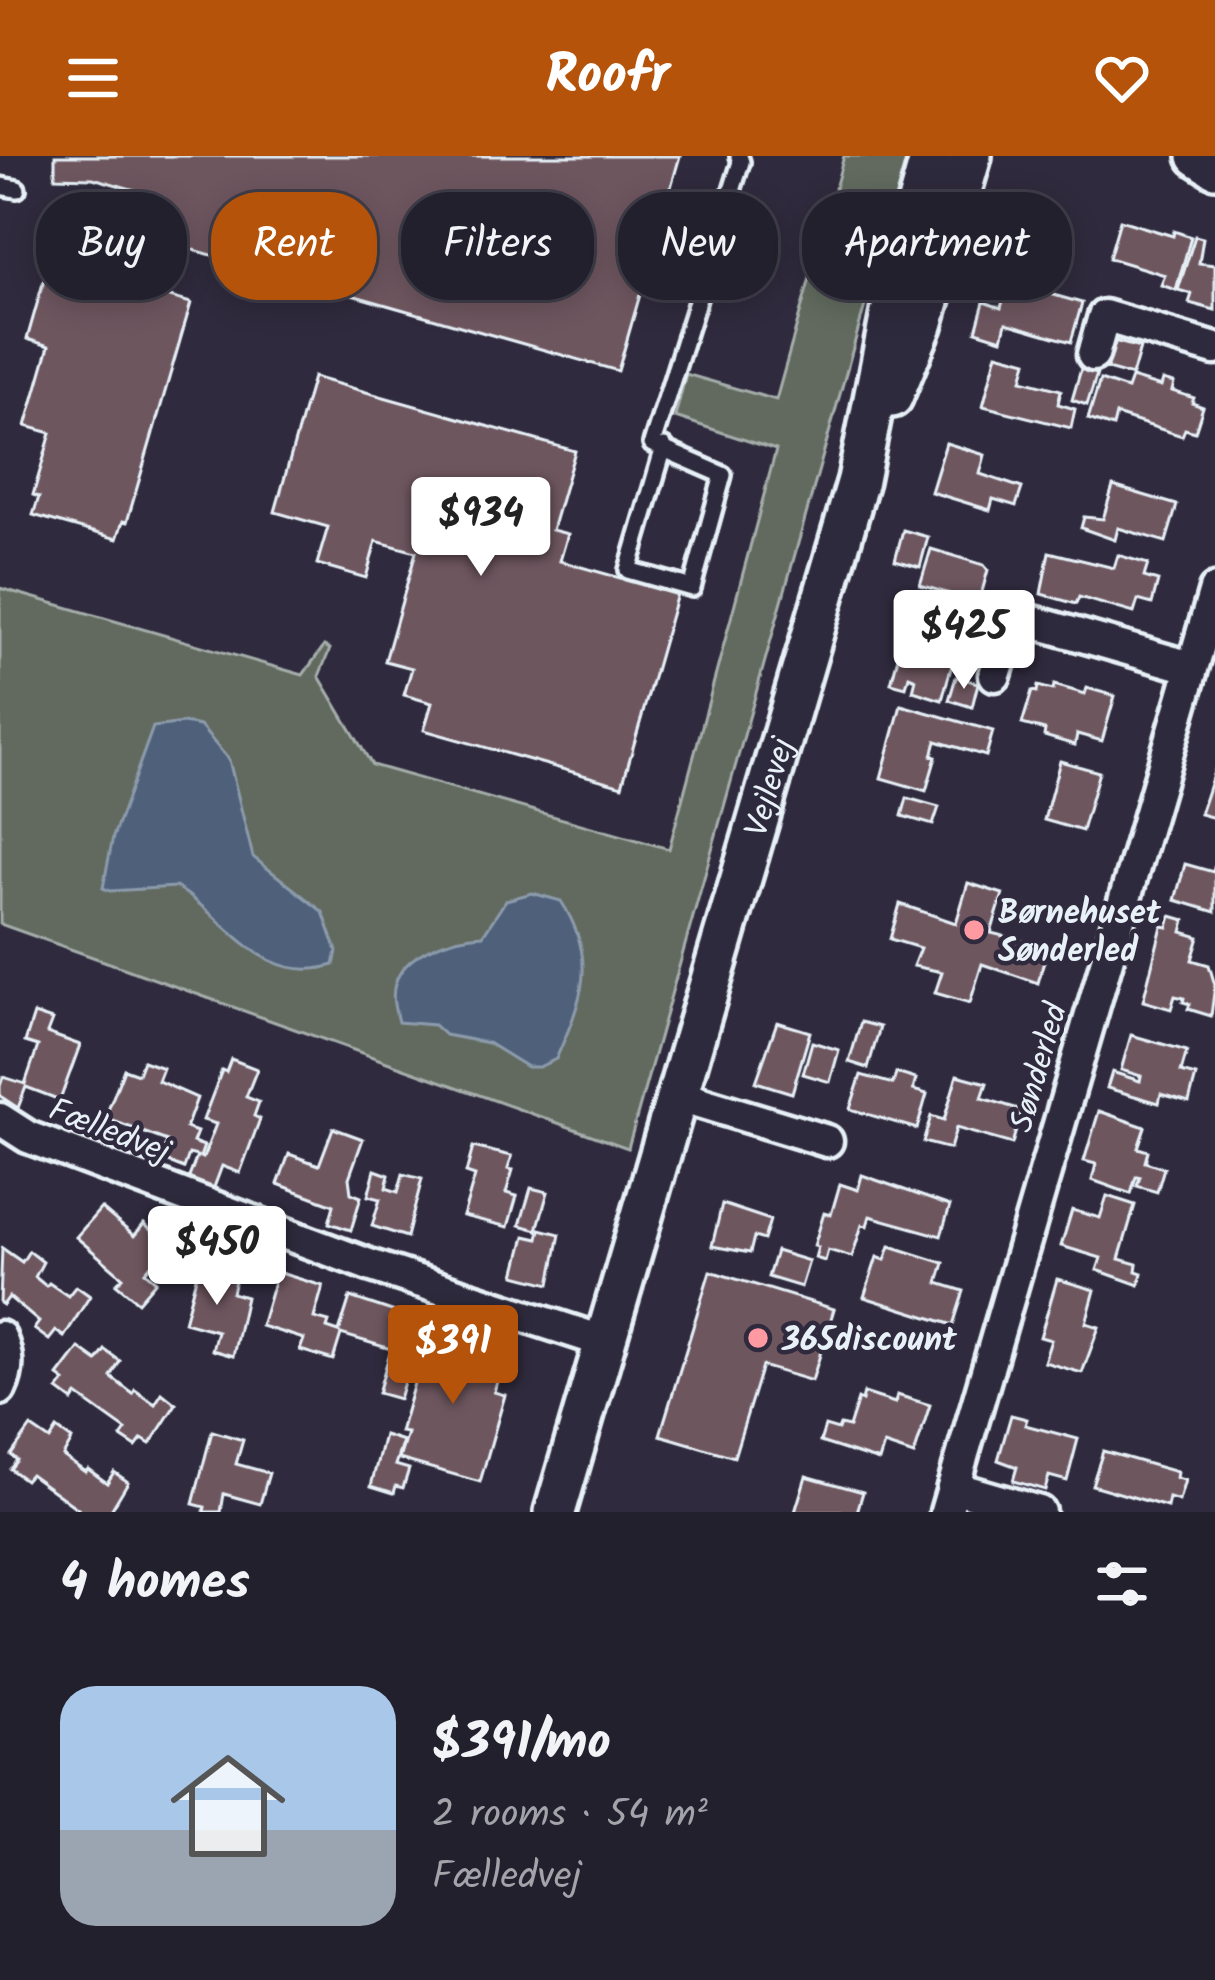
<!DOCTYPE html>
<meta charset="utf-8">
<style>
:root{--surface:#23202e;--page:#2b2836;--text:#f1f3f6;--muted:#a3a3aa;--line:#403e4a;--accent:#b45309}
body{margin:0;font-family:Kalam,sans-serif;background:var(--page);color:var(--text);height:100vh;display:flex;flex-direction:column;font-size:45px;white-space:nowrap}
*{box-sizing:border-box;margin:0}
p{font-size:39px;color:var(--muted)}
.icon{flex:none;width:66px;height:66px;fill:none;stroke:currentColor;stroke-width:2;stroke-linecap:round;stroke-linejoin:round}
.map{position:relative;height:1356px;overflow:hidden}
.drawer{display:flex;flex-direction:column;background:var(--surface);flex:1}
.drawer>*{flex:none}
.hud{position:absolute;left:36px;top:36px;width:1143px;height:108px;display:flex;gap:24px}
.price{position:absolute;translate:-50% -102px;padding:0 27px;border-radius:12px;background:#fff;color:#222;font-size:39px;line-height:78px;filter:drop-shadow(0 3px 6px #0008)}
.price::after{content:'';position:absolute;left:50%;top:72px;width:36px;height:27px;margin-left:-18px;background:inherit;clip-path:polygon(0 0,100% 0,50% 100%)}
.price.current{background:var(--accent);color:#fff}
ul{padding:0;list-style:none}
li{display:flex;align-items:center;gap:36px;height:300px;padding:0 60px}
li+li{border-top:3px solid var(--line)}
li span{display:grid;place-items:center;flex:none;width:336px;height:240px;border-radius:36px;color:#555}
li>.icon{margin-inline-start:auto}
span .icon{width:144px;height:144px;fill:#fffc;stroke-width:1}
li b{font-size:51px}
h2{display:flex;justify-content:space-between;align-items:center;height:144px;padding:0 60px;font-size:51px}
.tag{padding:0 42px;border-radius:48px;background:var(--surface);box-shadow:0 6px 30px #0003,0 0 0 3px var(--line);font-size:42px;line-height:108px}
.tag.current{background:var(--accent);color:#fff}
header{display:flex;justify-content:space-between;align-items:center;height:156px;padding:0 60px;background:var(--accent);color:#fff;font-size:54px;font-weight:700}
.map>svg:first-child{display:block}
.green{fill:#626a5e;stroke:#a5aeab;stroke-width:3}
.water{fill:#4f617a;stroke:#8c9bac;stroke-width:3}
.building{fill:#6e575e;stroke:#e8f1f8;stroke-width:3}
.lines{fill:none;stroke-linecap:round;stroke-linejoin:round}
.service-casing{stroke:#e8f1f8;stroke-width:24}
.minor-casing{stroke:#e8f1f8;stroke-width:39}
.tertiary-casing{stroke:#e8f1f8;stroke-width:48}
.service{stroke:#2f2a3d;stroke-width:15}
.minor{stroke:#2f2a3d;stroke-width:30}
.tertiary{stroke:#2f2a3d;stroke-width:39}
.poi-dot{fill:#ff9aa2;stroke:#2f2a3d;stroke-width:4.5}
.labels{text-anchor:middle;stroke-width:9;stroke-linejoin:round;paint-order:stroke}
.street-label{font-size:33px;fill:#e8f1f8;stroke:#2f2a3d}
.poi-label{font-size:33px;font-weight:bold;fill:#e8f1f8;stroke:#2f2a3d;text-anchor:start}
</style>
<header><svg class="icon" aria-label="menu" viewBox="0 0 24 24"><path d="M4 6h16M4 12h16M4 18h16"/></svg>Roofr<svg class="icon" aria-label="heart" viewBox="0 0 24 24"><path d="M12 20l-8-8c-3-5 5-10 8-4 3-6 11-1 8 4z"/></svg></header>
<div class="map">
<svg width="1215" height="1356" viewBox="0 0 1215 1356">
<rect width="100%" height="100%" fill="#2f2a3d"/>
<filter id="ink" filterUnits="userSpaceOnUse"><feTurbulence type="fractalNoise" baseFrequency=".00833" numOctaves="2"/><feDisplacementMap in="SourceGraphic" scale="24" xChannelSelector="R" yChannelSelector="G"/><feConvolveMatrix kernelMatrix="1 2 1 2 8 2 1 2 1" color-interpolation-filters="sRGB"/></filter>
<g filter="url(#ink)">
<polygon class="green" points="844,0 907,0 628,992 0,768 0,432 303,519 324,490 330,493 319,520 372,609 669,693 776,294 675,261 686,218 776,244"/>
<g class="water">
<path d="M183,567L200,570L229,604L253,701L323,756L337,795L334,809C262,831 229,763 176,731L110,735L103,732L113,681L153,571Z"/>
<path d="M532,737L561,745C599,804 582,844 556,903L539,911H527L488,887L445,879L434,869L398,866C395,854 391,841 395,828C404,796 454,780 483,779L506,744Z"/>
</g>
<g class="building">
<polygon points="55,0 680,0 618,215 152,82 163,42 93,22 55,21"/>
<polygon points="1120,64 1173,80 1174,75 1191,81 1176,134 1161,129 1165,119 1109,102"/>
<polygon points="1195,80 1203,82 1199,107 1215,109 1215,154 1189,147 1192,138 1178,134"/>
<polygon points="49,106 191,147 127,366 123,365 117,383 33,359 39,341 33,339 51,277 26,270 49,190 27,183"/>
<polygon points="1008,126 1082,147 1071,186 1006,167 1002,183 976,175 984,146 1001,152"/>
<polygon points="1114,185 1140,192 1132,220 1107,213"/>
<polygon points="997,197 1027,205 1022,224 1061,234 1058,248 1075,253 1071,272 983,250"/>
<polygon points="1081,213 1097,218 1087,249 1072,244"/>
<polygon points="313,221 575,295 552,374 568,378 560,405 677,438 622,630 424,574 432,547 404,539 412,512 385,505 416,396 376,385 366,422 317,408 328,371 275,356"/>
<polygon points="1131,222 1161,231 1163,224 1174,227 1172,235 1194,242 1192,247 1203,251 1195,276 1185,273 1182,280 1116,259 1113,271 1088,263 1100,224 1127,233"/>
<polygon points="946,287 985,299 980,318 1022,332 1016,350 993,343 990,354 931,336"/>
<polygon points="1113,330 1177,349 1166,386 1118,372 1115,384 1081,372 1084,361 1103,363"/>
<polygon points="903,374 928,381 920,411 895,404"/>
<polygon points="931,393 984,409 988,414 980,443 973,445 920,429"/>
<polygon points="1049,396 1114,412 1118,399 1148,408 1144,421 1158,425 1152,448 1138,444 1134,457 1079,441 1076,448 1041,438"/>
<polygon points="905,454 937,463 932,480 958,487 942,544 913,535 916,523 909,520 906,531 891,527 905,476 899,475"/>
<polygon points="956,521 978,527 972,551 949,544"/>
<polygon points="1054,529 1085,538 1087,532 1115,540 1102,585 1077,578 1075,589 1044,580 1045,574 1022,568 1032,535 1037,536 1038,530 1053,534"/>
<polygon points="901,549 993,575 986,600 936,585 932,600 936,601 926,635 881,622"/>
<polygon points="1060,605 1099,616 1082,675 1044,664"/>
<polygon points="1215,613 1215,662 1200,658"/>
<polygon points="907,642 939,651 933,669 902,660"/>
<polygon points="1185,708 1213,716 1215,708 1215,756 1175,744"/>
<polygon points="968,727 1003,738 991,777 1048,791 1038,827 982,808 970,847 935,837 942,816 913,810 920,792 890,783 900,748 956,767"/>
<polygon points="1171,760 1185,764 1182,776 1199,781 1192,804 1209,809 1215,829 1211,860 1188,853 1190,848 1183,846 1184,842 1175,840 1171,853 1143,845 1162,770 1168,771"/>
<polygon points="34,858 52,864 47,877 80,889 60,944 26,931 18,952 0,940 0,930 3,921 25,928 38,890 25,886"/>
<polygon points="777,866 810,876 792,937 756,926"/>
<polygon points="861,866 880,871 868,912 849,906"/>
<polygon points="1131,879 1187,895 1181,916 1196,920 1189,946 1161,938 1159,947 1107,932 1112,916 1140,925 1141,920 1121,914"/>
<polygon points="812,886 839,894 830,926 803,918"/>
<polygon points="231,903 257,913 246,941 259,946 254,960 260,963 240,1017 222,1010 213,1034 188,1024 197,1000 189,998 184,1012 161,1003 167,985 105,962 124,913 138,918 143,905 163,912 158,925 197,942 186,972 197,976 193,986 204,990 200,1001 203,1002 216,968 203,964 222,914 226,916"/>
<polygon points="896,917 916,923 913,934 927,938 917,973 850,953 861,919 893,928"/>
<polygon points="957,919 987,927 982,942 1022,954 1012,988 956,972 950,993 923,986 931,960 944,964"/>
<polygon points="1099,955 1145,971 1138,992 1148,995 1145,1006 1164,1012 1157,1036 1137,1030 1140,1021 1136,1021 1131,1038 1092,1024 1096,1008 1084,1005"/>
<polygon points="333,972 363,983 349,1022 351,1037 361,1041 351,1074 329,1067 334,1049 278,1028 289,998 319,1009"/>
<polygon points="473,991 512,1000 508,1013 513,1014 506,1037 517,1040 508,1071 463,1060 475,1020 466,1017"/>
<polygon points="375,1014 389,1019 386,1032 398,1036 403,1018 422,1023 407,1081 372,1070 380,1043 368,1040"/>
<polygon points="862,1019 950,1050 941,1080 870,1060 867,1070 862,1069 852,1101 828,1094 825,1105 815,1102 818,1091 814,1090 824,1057 831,1059 840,1028 858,1034"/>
<polygon points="531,1032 548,1036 537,1074 520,1069"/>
<polygon points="1107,1040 1135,1049 1119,1103 1137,1108 1136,1115 1142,1117 1139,1129 1097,1114 1101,1102 1061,1090 1072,1054 1100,1062"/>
<polygon points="722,1048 770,1064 764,1084 754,1081 750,1097 712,1090"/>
<polygon points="101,1052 134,1080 144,1068 168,1089 145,1116 156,1125 138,1146 116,1128 123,1121 76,1081"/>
<polygon points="540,1073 560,1078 550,1128 515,1119 525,1080 538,1083"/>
<polygon points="890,1090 944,1107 938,1127 964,1135 953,1169 864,1141 877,1101 885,1104"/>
<polygon points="2,1092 22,1106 29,1095 43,1106 35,1121 46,1130 49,1127 68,1140 76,1130 90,1140 64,1181 56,1175 49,1184 34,1173 39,1166 9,1141 3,1149 0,1147"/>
<polygon points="776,1095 809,1105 801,1131 768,1121"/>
<polygon points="199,1110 236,1120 232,1137 246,1141 233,1200 212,1194 217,1175 184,1166"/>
<polygon points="710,1115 834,1153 812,1225 762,1210 734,1301 660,1279"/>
<polygon points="277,1116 323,1130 314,1162 329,1166 327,1172 339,1176 350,1141 422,1165 399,1243 378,1237 391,1193 341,1178 333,1204 300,1194 304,1183 261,1170"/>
<polygon points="1057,1123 1095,1134 1086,1167 1099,1171 1082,1217 1044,1206 1051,1184 1040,1181"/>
<polygon points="431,1167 486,1181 478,1208 500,1214 494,1236 505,1239 480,1326 399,1303 407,1277 400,1276 416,1220 445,1228 450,1210 429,1204 426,1216 417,1213"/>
<polygon points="79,1192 97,1205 105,1194 120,1205 111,1221 133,1238 135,1234 155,1248 162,1237 176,1248 150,1288 142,1283 136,1291 121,1281 126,1274 77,1239 73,1245 58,1234 65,1225 58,1220"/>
<polygon points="864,1237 895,1247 897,1239 930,1249 914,1299 884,1289 879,1305 820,1286 825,1270 838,1274 840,1269 849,1271 858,1243 862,1245"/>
<polygon points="1011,1259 1027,1263 1025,1269 1078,1283 1067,1325 1049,1320 1045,1334 1013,1325 1017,1311 998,1304"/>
<polygon points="31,1271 50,1284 57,1273 72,1284 63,1300 85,1316 88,1313 107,1327 114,1316 128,1326 110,1356 75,1356 78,1353 30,1318 25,1324 10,1313 17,1304 11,1299"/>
<polygon points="212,1275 243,1284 236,1308 269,1317 260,1348 224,1338 221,1356 204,1356 205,1351 193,1348"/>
<polygon points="384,1279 403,1285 395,1309 409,1313 403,1332 396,1330 394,1337 371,1330"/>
<polygon points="1103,1295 1177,1316 1176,1322 1185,1324 1179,1345 1169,1342 1167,1351 1092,1329"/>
<polygon points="806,1320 863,1336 857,1356 795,1356"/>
</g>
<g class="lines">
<g class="service-casing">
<g id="service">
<polyline points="0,30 17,33"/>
<polyline points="664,291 628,414 692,432 723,319 652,288 741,6 739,0"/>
</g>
</g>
<g class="minor-casing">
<g id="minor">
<polyline points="1093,199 1104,160 1215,193"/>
<polyline points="995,519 1013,460 1190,511"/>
<polyline points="679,940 827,985"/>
<polyline points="0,963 28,981 369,1109 605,1186"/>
<path d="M0,1181C8,1200 9,1214 0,1233"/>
<polyline points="953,1331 1039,1356"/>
<polyline points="946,1356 1215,434"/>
</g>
</g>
<g class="tertiary-casing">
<g id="tertiary">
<polyline points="1198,0 1215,11"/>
<polyline points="892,241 922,169 971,0"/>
<path id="s1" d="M555,1356L858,324L901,107L931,0"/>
</g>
</g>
<use href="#service" class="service"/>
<use href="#minor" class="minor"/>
<use href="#tertiary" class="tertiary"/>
</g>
</g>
<g class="poi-dot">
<circle cx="974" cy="774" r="12"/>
<circle cx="758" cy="1182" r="12"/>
</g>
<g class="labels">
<g class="street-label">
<text dy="12" stroke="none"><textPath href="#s1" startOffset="756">Vejlevej</textPath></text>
<text transform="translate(1037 911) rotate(-74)" y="12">Sønderled</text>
<text transform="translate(110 973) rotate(21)" y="12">Fælledvej</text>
</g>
<g class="poi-label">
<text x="998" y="767">Børnehuset<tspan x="998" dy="38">Sønderled</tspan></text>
<text x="782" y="1194">365discount</text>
</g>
</g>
</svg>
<b class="price" style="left:481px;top:423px">$934</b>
<b class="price" style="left:964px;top:536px">$425</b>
<b class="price" style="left:217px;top:1152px">$450</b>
<b class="price current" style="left:453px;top:1251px">$391</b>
<div class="hud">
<a class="tag">Buy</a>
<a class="tag current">Rent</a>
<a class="tag">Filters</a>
<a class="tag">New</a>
<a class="tag">Apartment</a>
</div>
</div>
<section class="drawer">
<h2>4 homes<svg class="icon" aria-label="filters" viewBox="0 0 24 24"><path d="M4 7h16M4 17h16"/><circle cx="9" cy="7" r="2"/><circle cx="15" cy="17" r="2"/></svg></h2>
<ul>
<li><span style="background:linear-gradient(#a9c7e8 60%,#9aa5b1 0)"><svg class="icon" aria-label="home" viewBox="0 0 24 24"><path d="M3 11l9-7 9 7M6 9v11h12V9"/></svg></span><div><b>$391/mo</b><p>2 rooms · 54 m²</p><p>Fælledvej</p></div></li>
</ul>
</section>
